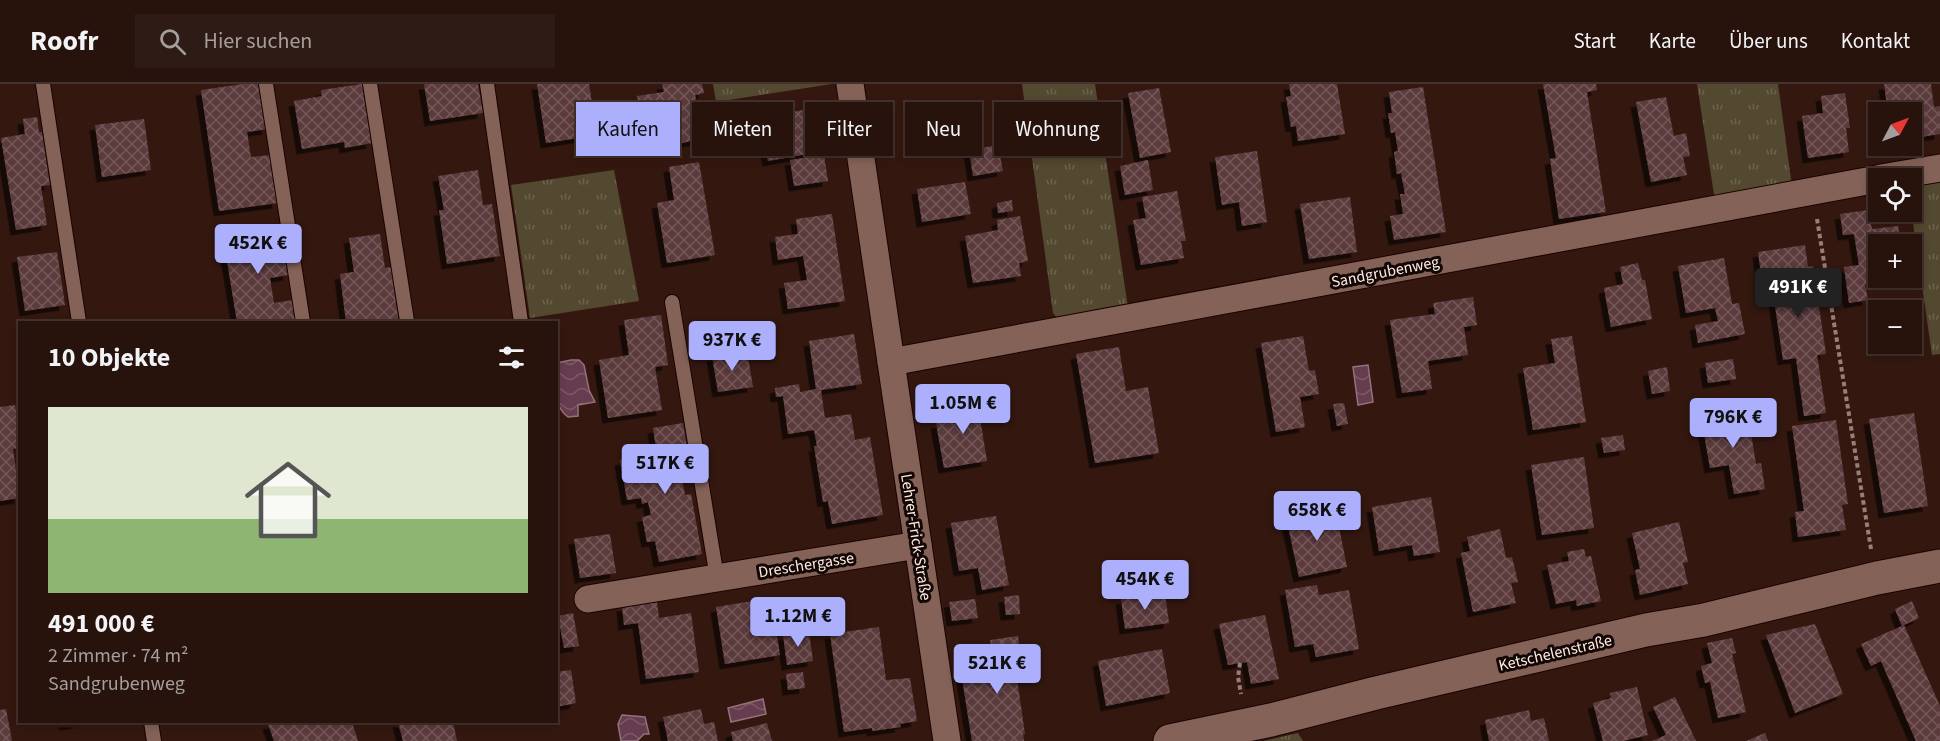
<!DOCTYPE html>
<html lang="de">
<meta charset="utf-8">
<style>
:root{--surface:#27120c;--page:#2f1b15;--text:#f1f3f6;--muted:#a49e9d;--line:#43322d;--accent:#acaffb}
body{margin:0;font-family:"Source Sans 3",sans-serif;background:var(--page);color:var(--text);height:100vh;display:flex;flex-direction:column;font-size:22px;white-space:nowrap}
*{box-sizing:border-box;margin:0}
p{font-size:20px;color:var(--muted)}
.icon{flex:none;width:33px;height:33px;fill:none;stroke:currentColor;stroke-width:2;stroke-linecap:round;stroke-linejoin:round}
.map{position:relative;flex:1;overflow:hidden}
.side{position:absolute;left:18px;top:237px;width:540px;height:402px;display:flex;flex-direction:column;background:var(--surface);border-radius:0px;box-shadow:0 3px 9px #0003,0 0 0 2px var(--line)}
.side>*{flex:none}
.top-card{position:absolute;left:576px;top:18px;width:570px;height:54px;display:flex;gap:12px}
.needle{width:39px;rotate:49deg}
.fabs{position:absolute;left:1868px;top:18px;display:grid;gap:12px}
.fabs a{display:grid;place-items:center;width:54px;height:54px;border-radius:0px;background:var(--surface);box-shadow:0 3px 9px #0003,0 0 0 2px var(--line);font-size:30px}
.price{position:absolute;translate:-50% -51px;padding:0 14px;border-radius:6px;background:var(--accent);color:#111;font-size:20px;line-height:39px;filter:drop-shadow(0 2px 3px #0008)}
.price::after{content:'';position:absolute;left:50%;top:36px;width:18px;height:14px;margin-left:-9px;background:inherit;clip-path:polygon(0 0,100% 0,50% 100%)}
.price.active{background:#222;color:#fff}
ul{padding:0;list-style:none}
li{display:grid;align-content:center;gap:12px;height:318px;padding:0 30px}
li+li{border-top:2px solid var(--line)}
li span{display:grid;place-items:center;height:186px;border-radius:0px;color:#555}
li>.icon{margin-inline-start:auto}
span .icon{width:108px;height:108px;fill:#fffc;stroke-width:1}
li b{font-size:26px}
h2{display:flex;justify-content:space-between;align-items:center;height:72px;padding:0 30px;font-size:26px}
.pill{padding:0 21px;border-radius:0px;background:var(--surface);box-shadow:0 3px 9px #0003,0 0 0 2px var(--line);font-size:21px;line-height:54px}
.pill.active{background:var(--accent);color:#111}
header{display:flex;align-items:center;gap:36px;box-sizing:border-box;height:84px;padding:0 30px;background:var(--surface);border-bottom:2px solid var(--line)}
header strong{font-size:28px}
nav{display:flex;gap:33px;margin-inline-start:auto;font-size:21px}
.search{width:420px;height:54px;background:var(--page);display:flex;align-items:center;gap:15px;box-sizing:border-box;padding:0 21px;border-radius:0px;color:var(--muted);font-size:22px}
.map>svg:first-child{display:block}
.grass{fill:url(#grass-tufts)}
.water{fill:url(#water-waves);stroke:#94717c;stroke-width:1.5}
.building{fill:url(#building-cross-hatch);filter:url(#shadow)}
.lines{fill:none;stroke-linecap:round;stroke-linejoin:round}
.lane-casing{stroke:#1a0300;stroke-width:16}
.street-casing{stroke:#1a0300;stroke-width:29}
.secondary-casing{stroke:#1a0300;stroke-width:35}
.path{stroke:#977f78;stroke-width:4;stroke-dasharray:4.5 3;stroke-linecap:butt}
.lane{stroke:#846257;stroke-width:14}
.street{stroke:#846257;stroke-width:27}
.secondary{stroke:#846257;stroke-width:33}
.labels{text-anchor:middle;stroke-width:6;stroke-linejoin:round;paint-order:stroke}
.street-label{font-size:16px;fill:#feeae4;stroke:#130704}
</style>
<header>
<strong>Roofr</strong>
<div class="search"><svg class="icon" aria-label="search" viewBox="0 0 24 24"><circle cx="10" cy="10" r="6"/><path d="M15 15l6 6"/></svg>Hier suchen</div>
<nav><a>Start</a><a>Karte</a><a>Über uns</a><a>Kontakt</a></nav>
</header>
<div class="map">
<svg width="1940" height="657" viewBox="0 0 1940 657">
<defs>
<pattern id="grass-tufts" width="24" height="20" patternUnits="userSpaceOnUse" patternTransform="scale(1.5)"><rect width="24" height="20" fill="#534830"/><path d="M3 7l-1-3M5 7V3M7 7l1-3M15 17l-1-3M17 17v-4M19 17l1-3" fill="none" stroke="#6d634e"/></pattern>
<pattern id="water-waves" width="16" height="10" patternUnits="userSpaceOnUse" patternTransform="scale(1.5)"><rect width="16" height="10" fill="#663d4f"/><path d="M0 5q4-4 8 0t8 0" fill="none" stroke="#7d5968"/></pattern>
<pattern id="building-cross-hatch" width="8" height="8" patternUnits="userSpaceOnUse" patternTransform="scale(1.5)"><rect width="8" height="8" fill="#5c3b3e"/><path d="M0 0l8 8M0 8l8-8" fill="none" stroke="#74585a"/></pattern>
<filter id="shadow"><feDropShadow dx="-5.5" dy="5.5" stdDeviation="0" flood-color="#0009"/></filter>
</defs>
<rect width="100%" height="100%" fill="#341810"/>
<g class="grass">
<polygon points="713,0 832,0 716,18"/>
<polygon points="1022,0 1095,0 1128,224 1057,234 1053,229"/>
<polygon points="1697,0 1778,0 1792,103 1715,117"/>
<polygon points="614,86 639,217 530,234 511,101"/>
<polygon points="1940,95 1940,270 1932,271 1911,125 1911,101"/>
<polygon points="1298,649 1303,657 1264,657"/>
</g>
<g class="water">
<path d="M571,276H579L584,281L589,306L595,318L578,321V332L568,333C551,321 556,297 556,279Z"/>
<polygon points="1368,281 1373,318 1358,321 1353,283"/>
<polygon points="763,615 766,630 731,638 728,624"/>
<polygon points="622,631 645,633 649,650 644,650 637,657 621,657 618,640"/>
</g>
<g class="building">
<polygon points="243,0 261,0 268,45 247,48 251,73 271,71 278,119 219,127 201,6"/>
<polygon points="362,0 372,59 345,64 344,58 302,65 294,17 322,12 321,6"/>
<polygon points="424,0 478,0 483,29 430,37"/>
<polygon points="537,0 589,0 597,51 546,59"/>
<polygon points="662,0 702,0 704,9 695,11 704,55 647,65 637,12 664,8"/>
<polygon points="1289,0 1337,0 1345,50 1298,57 1296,42 1291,43 1286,13 1291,12"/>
<polygon points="1543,0 1596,0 1597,6 1587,8 1606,128 1559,135 1550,75 1556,74"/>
<polygon points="1884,0 1931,0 1934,23 1940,22 1940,50 1914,54 1911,28 1888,28"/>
<polygon points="1423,3 1446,148 1394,156 1390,132 1403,130 1400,110 1405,110 1401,89 1397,90 1394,68 1398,67 1395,48 1391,49 1388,29 1392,29 1389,8"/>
<polygon points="1159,4 1171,68 1140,74 1128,9"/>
<polygon points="1845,9 1850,44 1846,44 1849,68 1808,74 1802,32 1823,29 1821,12"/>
<polygon points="1666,13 1674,52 1686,49 1690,72 1683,73 1687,91 1651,98 1636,18"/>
<polygon points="822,23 830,66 768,77 760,33"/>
<polygon points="37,33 39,48 42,48 50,101 41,102 47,141 16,146 1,54 25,50 23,35"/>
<polygon points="144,35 151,86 102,93 95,41"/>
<polygon points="998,61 1003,87 973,92 969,66"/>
<polygon points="1257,67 1267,138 1242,142 1239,118 1222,121 1215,73"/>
<polygon points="824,71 828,97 794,102 790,76"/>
<polygon points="1148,76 1153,106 1125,111 1120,82"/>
<polygon points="699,78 715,171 667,179 657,119 674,116 669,83"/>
<polygon points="478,86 483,121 492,120 500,172 447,180 439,126 444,126 438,92"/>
<polygon points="965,98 971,130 922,138 917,105"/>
<polygon points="1177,107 1186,157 1181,157 1184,174 1141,181 1133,136 1146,134 1142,113"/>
<polygon points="1350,113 1357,168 1309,175 1300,120"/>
<polygon points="1012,116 1013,127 998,129 997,119"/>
<polygon points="1868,126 1872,145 1898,142 1901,160 1878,160 1878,194 1899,195 1865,200 1868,216 1849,219 1844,183 1859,181 1854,150 1843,151 1840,130"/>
<polygon points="832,130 845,217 788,225 784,199 807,196 803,172 778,176 775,153 798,150 796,135"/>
<polygon points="1020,132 1028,177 1019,179 1021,192 973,199 965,152 998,146 997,136"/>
<polygon points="282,143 289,191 270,194 274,219 293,216 296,238 237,238 223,152"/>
<polygon points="380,150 385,184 391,183 399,238 346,238 340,190 354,188 349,154"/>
<polygon points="1805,161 1808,183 1813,182 1826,270 1817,271 1826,329 1804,332 1796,274 1783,276 1770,188 1761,190 1758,168"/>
<polygon points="57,168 65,221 25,227 17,173"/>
<polygon points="1724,174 1732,220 1739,219 1745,250 1698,259 1695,241 1718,237 1715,224 1686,229 1678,182"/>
<polygon points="1638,179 1642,196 1645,196 1652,235 1611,243 1604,204 1623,200 1620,183"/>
<polygon points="1473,213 1477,241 1464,243 1468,271 1428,277 1432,305 1402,309 1390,236 1435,230 1433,219"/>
<polygon points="661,231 668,281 655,283 662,326 608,334 599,276 629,271 624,236"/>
<polygon points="854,250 862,300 821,306 825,334 851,330 855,356 870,353 883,431 832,440 828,417 823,418 814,362 817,362 814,346 788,350 783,312 776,313 775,304 799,300 800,308 816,305 809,257"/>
<polygon points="1303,252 1309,287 1315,286 1319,310 1300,313 1305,343 1276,348 1261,259"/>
<polygon points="1572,252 1586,338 1533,346 1523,284 1555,279 1551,255"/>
<polygon points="1119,263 1126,307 1148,303 1159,369 1095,379 1076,270"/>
<polygon points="747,267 753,303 718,308 712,272"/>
<polygon points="1733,275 1736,295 1708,299 1705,279"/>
<polygon points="1667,283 1670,307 1652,310 1648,287"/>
<polygon points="976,310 987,377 944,384 936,339 959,336 956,313"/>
<polygon points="1344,319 1348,340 1337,342 1333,320"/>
<polygon points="15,321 20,350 20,364 13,365 20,414 0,417 0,323"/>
<polygon points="1747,325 1756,380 1761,379 1765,405 1734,410 1729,381 1710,384 1701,333"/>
<polygon points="1914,329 1928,422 1884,429 1869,335"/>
<polygon points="1836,336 1848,420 1842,421 1846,446 1798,453 1795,428 1804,427 1792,342"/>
<polygon points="683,339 688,369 678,371 685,411 691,410 702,470 659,478 655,457 647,458 642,433 651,431 648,418 642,420 641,414 627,416 620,376 657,370 653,344"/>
<polygon points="1623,351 1625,366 1604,369 1601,354"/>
<polygon points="1584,373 1594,444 1542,451 1531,381"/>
<polygon points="1431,413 1440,468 1414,472 1412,461 1379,467 1372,423"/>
<polygon points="1335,423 1347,483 1299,493 1286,433"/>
<polygon points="996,432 1009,501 982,506 978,484 959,487 951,439"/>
<polygon points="1679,438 1688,478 1683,479 1688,500 1640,511 1635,486 1640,485 1632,449"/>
<polygon points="1500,445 1506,474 1512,473 1518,498 1511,499 1516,519 1473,528 1461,469 1470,467 1467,453"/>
<polygon points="610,450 616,489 580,494 574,455"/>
<polygon points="1584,465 1586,473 1591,472 1601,517 1577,522 1576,516 1556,520 1547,481 1569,477 1567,468"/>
<polygon points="1317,501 1319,511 1349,506 1359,565 1316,573 1313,560 1295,563 1285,506"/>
<polygon points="1165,509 1169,539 1125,545 1121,515"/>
<polygon points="1019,511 1020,530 1006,531 1004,513"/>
<polygon points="771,514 780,571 725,580 716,523"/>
<polygon points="975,515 978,534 952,537 949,518"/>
<polygon points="1912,517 1919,534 1904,541 1940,622 1940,657 1916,657 1881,577 1871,582 1861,560 1902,542 1895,525"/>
<polygon points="657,518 659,534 691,529 699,588 646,595 638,539 624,541 622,522"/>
<polygon points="573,529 579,562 564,564 558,532"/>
<polygon points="1265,531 1279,595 1251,600 1247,578 1228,581 1219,540"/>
<polygon points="1815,540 1843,610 1795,629 1766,551"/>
<polygon points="879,543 886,596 910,594 917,637 900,640 901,643 872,647 872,644 844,648 830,550"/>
<polygon points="809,548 813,577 787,581 783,551"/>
<polygon points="1018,552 1021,576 1028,575 1031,593 1017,595 1025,650 1023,650 1024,657 972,657 961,588 995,583 990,556"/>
<polygon points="1732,554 1736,569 1732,570 1746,628 1718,634 1710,598 1705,599 1701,582 1712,579 1707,559"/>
<polygon points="1162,565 1170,609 1106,622 1098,577"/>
<polygon points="571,586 576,619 556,623 556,588"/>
<polygon points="803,588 805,604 788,606 786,590"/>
<polygon points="1637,603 1648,651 1623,657 1603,657 1593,619 1611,614 1610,609"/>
<polygon points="1675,613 1696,657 1652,657 1666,651 1653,623"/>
<polygon points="6,625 12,657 0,657 0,626"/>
<polygon points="701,625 704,640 714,638 718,657 668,657 663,633"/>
<polygon points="1529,626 1531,637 1544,634 1549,657 1489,657 1485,636"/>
<polygon points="64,638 79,638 79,639 65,641"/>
<polygon points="277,638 352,638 358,657 274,657 268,640"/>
<polygon points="398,638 453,638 457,657 403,657"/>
<polygon points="767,639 772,657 733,657 731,648"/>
<polygon points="1765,649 1768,657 1746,657"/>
</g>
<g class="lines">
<g class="lane-casing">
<g id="lane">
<polyline points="43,0 79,238"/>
<polyline points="266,0 303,238"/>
<polyline points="370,0 407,237"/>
<polyline points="487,0 521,238"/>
<polyline points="672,218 717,494"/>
<polyline points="151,638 154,657"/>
</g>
</g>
<g class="street-casing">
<g id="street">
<polyline points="850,0 947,657"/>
<polyline points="1881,94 1940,84"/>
<polyline points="891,278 1878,95"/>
<polyline points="588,515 918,461"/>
</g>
</g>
<g class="secondary-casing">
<polyline id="secondary" points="1170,657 1271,636 1376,609 1646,546 1704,536 1877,494 1940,482"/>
</g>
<g class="path">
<polyline points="1817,135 1871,465"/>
<polyline points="1240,579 1238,593 1241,610"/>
</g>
<use href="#lane" class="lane"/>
<use href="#street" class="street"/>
<use href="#secondary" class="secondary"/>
</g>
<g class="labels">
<g class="street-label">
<text transform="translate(1385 187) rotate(-11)" y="6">Sandgrubenweg</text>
<text transform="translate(917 453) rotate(81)" y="6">Lehrer-Frick-Straße</text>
<text transform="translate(806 480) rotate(-9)" y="6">Dreschergasse</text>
<text transform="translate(1555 568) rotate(-13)" y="6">Ketschelenstraße</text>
</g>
</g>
</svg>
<div class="fabs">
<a><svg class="needle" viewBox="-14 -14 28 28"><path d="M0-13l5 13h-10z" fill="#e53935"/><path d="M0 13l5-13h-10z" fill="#a49e9d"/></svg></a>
<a><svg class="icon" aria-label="locate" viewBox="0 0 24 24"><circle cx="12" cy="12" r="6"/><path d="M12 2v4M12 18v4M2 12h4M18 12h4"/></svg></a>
<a>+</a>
<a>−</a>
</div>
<b class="price" style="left:258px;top:191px">452K €</b>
<b class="price active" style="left:1798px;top:235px">491K €</b>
<b class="price" style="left:732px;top:288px">937K €</b>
<b class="price" style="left:963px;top:351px">1.05M €</b>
<b class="price" style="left:1733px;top:365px">796K €</b>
<b class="price" style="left:665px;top:411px">517K €</b>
<b class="price" style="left:1317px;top:458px">658K €</b>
<b class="price" style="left:1145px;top:527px">454K €</b>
<b class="price" style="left:798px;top:564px">1.12M €</b>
<b class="price" style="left:997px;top:611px">521K €</b>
<div class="top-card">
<a class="pill active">Kaufen</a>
<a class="pill">Mieten</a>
<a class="pill">Filter</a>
<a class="pill">Neu</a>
<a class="pill">Wohnung</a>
</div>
<section class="side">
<h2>10 Objekte<svg class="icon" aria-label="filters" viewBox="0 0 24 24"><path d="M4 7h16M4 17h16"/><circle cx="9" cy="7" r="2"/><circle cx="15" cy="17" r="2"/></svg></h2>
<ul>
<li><span style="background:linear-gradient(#dfe7d0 60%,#8fb573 0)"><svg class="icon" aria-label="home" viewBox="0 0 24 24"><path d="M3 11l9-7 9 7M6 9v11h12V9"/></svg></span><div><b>491 000 €</b><p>2 Zimmer · 74 m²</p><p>Sandgrubenweg</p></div></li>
</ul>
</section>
</div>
